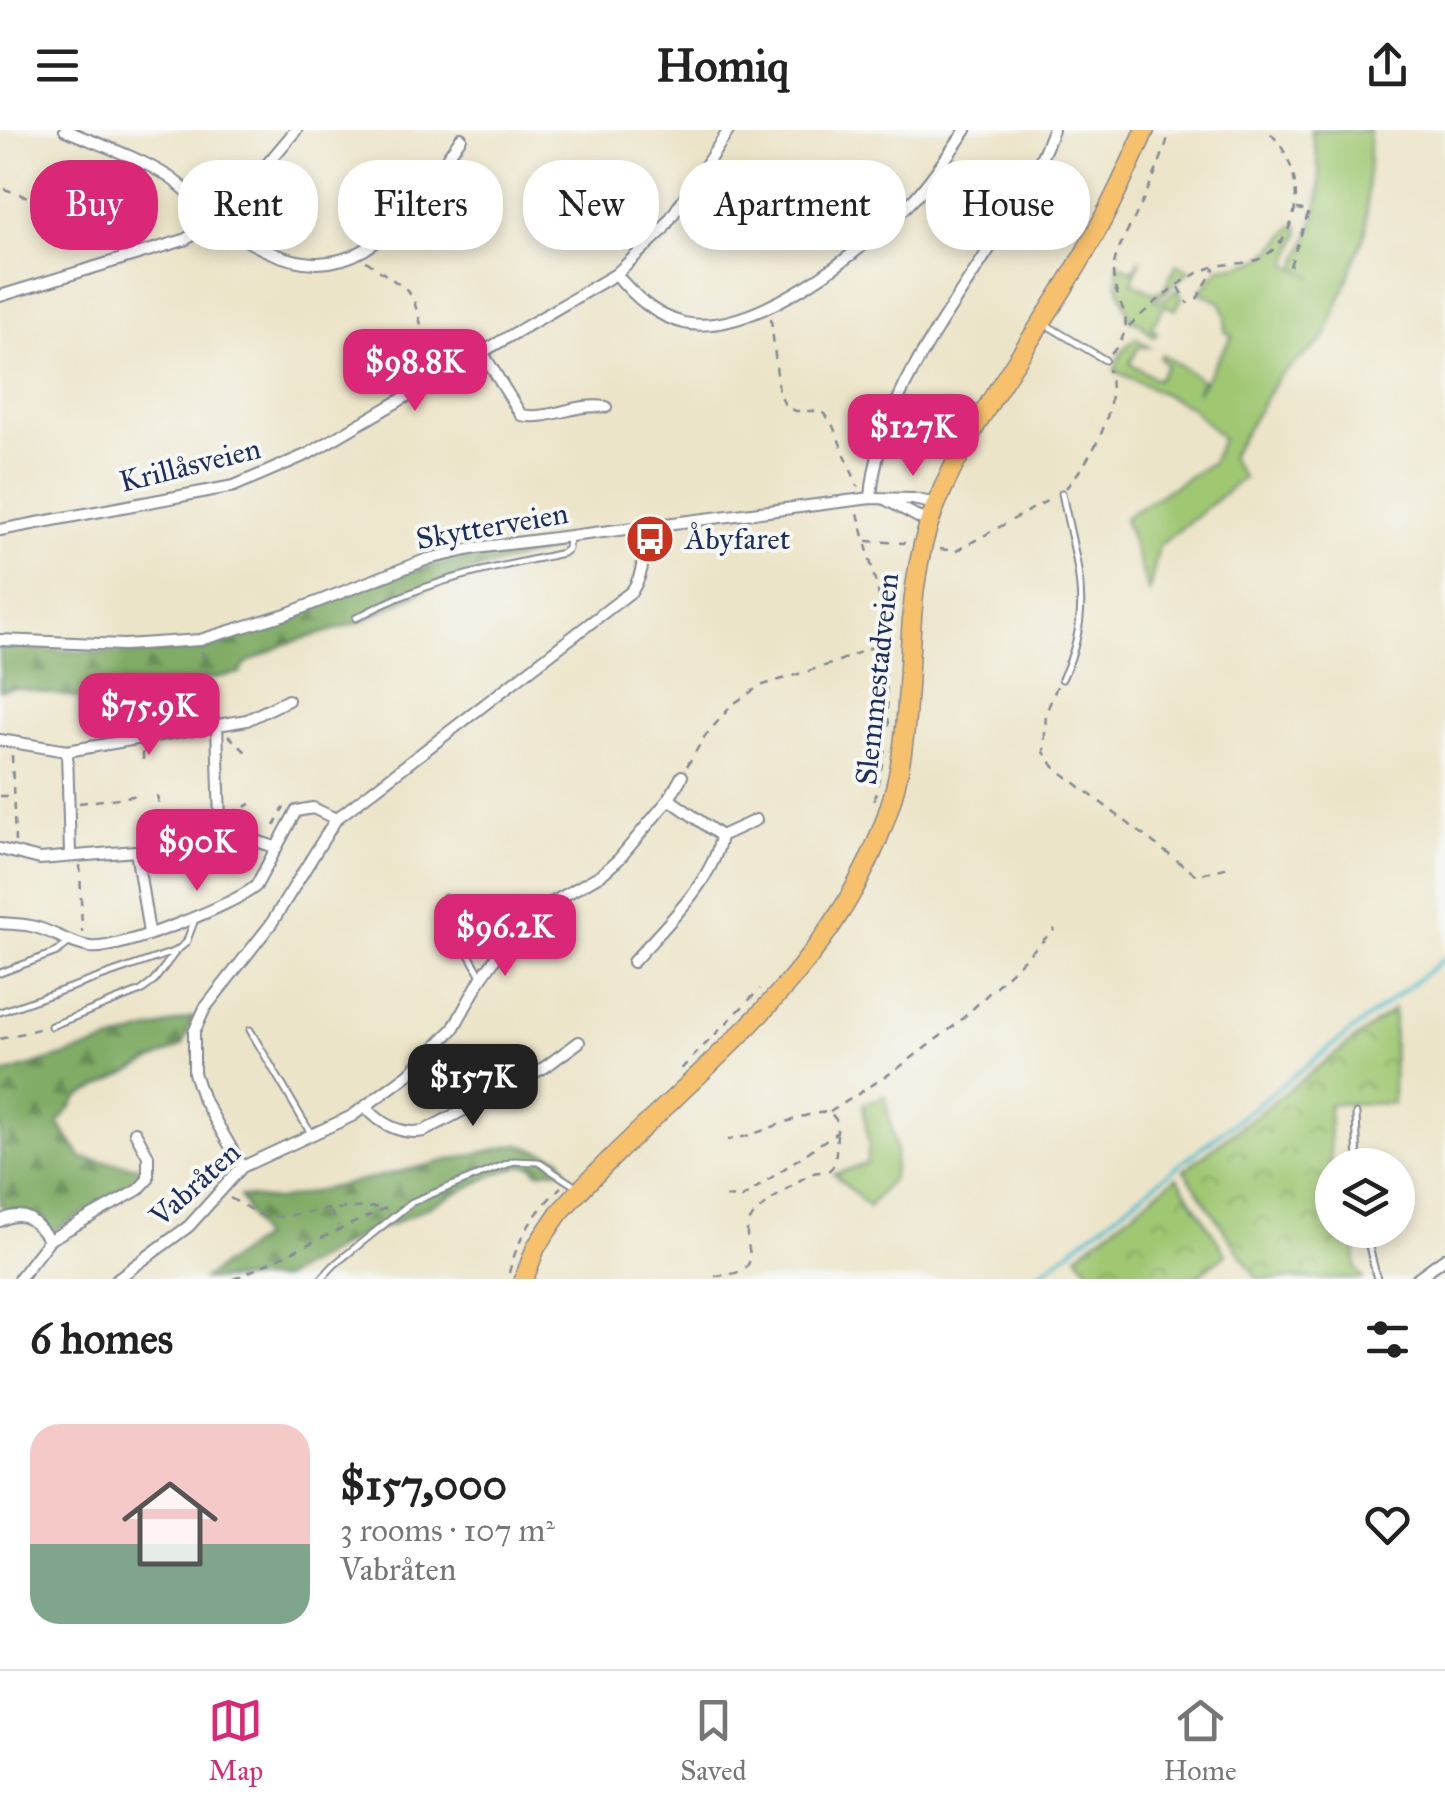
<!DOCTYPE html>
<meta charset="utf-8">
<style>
:root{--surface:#fff;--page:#f6f6f6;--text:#222;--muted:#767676;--line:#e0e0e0;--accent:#db2777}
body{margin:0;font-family:"IM FELL Great Primer",serif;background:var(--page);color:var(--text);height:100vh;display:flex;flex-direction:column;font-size:38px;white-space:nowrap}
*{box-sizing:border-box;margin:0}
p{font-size:32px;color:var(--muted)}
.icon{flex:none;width:55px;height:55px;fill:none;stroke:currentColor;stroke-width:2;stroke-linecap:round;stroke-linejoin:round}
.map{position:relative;height:1149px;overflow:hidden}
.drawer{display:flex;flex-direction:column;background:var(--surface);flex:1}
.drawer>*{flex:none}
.hud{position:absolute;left:30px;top:30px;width:1385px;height:90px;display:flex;gap:20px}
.tools{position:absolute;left:1315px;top:1018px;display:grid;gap:20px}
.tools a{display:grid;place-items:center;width:100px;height:100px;border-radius:50%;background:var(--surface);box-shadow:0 5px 15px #0003;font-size:50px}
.price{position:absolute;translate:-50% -85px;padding:0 22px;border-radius:20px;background:var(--accent);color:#fff;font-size:32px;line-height:65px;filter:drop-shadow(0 2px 5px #0008)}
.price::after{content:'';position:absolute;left:50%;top:60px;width:30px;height:22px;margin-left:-15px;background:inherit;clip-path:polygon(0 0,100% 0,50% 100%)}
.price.selected{background:#222;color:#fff}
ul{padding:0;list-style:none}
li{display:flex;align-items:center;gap:30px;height:250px;padding:0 30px}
li span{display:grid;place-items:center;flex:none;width:280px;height:200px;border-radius:30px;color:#555}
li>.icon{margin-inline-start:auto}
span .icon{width:120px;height:120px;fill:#fffc;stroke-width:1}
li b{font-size:42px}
h2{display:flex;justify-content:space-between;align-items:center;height:120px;padding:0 30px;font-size:42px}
.chip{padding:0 35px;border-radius:40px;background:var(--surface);box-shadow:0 5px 15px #0003;font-size:35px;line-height:90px}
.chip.selected{background:var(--accent);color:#fff}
header{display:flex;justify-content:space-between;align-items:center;height:130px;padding:0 30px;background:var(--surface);font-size:45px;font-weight:700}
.menu{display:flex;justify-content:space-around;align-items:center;height:140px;border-top:2px solid var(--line);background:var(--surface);font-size:28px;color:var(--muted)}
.menu a{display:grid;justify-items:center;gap:5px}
.menu .selected{color:var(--accent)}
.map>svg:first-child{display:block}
.grass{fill:#a0c873;stroke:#5e7c68;stroke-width:2.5}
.forest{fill:url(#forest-firs);stroke:#4e6e62;stroke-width:2.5}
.park{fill:url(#park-crowns);stroke:#5e7c68;stroke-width:2.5}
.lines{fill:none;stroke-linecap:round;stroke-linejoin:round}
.stream{stroke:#52bbcf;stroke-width:4}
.lane-casing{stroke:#848a93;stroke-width:9}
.street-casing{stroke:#848a93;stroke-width:14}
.primary-casing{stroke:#848a93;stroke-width:21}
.path{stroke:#848a93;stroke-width:2.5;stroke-dasharray:8 8;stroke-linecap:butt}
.lane{stroke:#fff;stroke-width:5}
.street{stroke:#fff;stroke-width:10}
.primary{stroke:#f7c06c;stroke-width:18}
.labels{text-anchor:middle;stroke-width:8;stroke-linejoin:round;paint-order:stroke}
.street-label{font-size:30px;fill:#1b2f5e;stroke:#f6f6f2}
.poi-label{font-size:30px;fill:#1b2f5e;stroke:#f6f6f2;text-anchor:start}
</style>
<header><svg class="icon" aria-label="menu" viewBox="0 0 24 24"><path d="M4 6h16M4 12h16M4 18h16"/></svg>Homiq<svg class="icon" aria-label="share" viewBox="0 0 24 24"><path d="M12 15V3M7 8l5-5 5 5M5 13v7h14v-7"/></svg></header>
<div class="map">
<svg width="1445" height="1149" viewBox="0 0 1445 1149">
<defs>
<pattern id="forest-firs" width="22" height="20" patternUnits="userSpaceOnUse" patternTransform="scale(2.5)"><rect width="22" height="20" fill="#80ac65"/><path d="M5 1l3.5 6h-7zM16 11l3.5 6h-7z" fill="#688c56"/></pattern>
<pattern id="park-crowns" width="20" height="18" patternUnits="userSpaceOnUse" patternTransform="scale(2.5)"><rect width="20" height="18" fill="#a0c873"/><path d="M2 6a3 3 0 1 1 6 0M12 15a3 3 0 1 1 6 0" fill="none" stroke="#82a362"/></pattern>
</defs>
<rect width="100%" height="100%" fill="#f6f6f2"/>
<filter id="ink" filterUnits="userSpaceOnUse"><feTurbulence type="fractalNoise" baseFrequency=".01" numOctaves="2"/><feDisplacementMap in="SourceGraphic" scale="20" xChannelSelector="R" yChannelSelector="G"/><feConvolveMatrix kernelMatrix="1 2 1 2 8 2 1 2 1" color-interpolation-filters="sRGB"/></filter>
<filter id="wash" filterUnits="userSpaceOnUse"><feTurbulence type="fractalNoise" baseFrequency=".0048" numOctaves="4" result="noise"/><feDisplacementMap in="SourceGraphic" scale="40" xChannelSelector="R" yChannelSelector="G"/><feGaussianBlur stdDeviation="2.25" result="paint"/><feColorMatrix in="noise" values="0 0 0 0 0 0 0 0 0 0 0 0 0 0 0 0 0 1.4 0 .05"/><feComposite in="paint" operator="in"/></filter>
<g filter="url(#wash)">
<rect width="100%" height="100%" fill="#ece4c8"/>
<g class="grass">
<path d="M1310,0H1370L1366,100L1325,209L1279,246L1230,327L1243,348L1159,416L1149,462L1124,388L1212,332L1222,308L1189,276L1115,241C1118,228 1124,215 1136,208L1149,217H1139L1130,233L1157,250L1167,235L1160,228L1162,224L1202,250L1197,263L1232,206L1225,201L1226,187L1221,173L1200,162L1220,138C1265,132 1266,129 1294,95L1298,96L1300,102L1288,134L1313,147L1296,137C1319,83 1329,59 1310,0Z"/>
<polygon points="1141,129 1132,152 1153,163 1164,160 1177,133 1190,141 1155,170 1158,173 1179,159 1182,168 1175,180 1165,175 1151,198 1157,202 1154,207 1138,192 1130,190 1118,155 1118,134 1133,141"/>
<polygon points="885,966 896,1020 893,1047 869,1077 834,1044 866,1034 869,1016 863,974"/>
</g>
<g class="forest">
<path d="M560,417L448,448L358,493L286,514L247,533L240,543L95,571L15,558L0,560V515C63,520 128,529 191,517C263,503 326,469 394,446C447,428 504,423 560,417Z"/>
<path d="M193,887L183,915L79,967L58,993L82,1028L140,1037L137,1051L52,1102C38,1086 32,1079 10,1083L0,1075V945Z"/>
<polygon points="518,1014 560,1027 566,1039 538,1042 532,1036 522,1035 498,1043 395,1093 358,1107 282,1149 203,1149 261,1108 240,1066 278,1070"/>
</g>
<g class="park">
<polygon points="1394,879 1393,973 1329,974 1332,1100 1355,1100 1356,1138 1363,1149 1257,1149 1184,1040"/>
<polygon points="1177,1047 1226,1124 1193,1149 1097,1149 1077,1125"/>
</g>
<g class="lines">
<polyline class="stream" points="1033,1149 1445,828"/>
</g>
</g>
<g filter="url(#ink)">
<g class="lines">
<g class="lane-casing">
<g id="lane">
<polyline points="1045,194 1105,230"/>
<path d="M1062,363C1076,435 1096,479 1062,549"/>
<path d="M356,488C427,449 486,440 563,423L568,419L569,407"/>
<polyline points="445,768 463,814 480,844"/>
<polyline points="0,843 57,822 70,812"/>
<polyline points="0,882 176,821 186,813 195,789"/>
<polyline points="51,896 141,861 153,852 174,824"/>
<polyline points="250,900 310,1002"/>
<polyline points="1356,984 1358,1035"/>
<polyline points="1365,1100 1377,1149"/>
<polyline points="321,1149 335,1134 412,1072 514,1031 538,1032 578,1058"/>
</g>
</g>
<g class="street-casing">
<g id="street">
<path d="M65,0C100,15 136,26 169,47C194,64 213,89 239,106C354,178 402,92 461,8"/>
<path d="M616,144C634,166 655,186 684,193C755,208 868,117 915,68C934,47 949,23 966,0"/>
<polyline points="0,166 184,110 219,91 296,0"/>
<path d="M482,222L521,285C550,291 575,272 606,277"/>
<path d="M871,368C880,236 1008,124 1053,0"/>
<polyline points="885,369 929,393"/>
<polyline points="0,400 234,356 308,324 616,144 662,101 729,0"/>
<polyline points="0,510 124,515 200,510 286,484 428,429 476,418 871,368 913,369 936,374"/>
<polyline points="217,595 220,691"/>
<polyline points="0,610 67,621 247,590 288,570"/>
<polyline points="67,621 70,724"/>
<polyline points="669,669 682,646"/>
<polyline points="0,719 40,729 136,721 220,691 250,709 275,717"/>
<polyline points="136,721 149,803"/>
<path d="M0,793C10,794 21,794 31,796C51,800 69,814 90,817C118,821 234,775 256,756L296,681L313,678L336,689"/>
<path d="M633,832C663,798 714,751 721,706"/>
<path d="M366,977C381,995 402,1005 424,1001L545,937L579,912"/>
<path d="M242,1037L202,967L194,943V902L205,878L271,794L336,689L632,461C645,441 645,421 642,398"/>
<path d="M0,1091C24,1079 35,1090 49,1110"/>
<polyline points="19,1149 49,1110 138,1060 148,1049 148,1026 135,1002"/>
<polyline points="117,1149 189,1096 242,1037 352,986 409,944 453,899 482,847 517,798 537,781 602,744 619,729 669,669 721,706 756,690"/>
<polyline points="1416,1149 1445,1128"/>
</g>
</g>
<g class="primary-casing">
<path id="primary" d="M524,1149L536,1117L559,1083C679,948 839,851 892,669C920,573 897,471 935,377C970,291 1030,215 1077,136C1103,92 1125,46 1145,0"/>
</g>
<g class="path">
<polyline points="4,59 82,85 108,122"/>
<polyline points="366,131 406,159 413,168 434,237"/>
<polyline points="1290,136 1309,81 1297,79"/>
<polyline points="1179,157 1188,174"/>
<polyline points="1197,169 1215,138"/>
<polyline points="771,189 779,263 786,277 796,281 821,281 831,291 858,357"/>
<path d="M1129,196C1152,175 1179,149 1210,138C1227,132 1247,136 1263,127C1308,100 1304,33 1267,0"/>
<path d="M1111,224C1147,184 1104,171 1115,130C1119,115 1128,100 1135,87C1149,58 1162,31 1170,0"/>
<path d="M1066,358C1093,326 1120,281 1108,239"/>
<polyline points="858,383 880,470 889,597"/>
<polyline points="867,411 905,413"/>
<polyline points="940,419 956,421 1052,368"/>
<polyline points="202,521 214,582"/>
<polyline points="1057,556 1046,583 1044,622 1054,637 1196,745 1229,737"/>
<polyline points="228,605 247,623"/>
<polyline points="143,622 143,635"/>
<polyline points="12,625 15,712"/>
<polyline points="687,636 705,606 733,574 760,556 834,533 884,512"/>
<polyline points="157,665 164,699"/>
<polyline points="0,666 12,666"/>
<polyline points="874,671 885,620"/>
<polyline points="79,673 141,665"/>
<polyline points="230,683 251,674"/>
<polyline points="274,696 284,677"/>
<polyline points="80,735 82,802"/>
<polyline points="0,909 42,898"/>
<polyline points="681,939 760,859"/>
<polyline points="830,982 897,939 958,893 1055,799"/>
<path d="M725,1067L742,1068L837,1002V991L830,982C795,983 763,1005 728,1010"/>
<polyline points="230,1068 259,1084 279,1087 330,1079 382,1077"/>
<polyline points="330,1081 338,1096"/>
<path d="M509,1143C517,1109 536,1080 561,1057"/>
<path d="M715,1146C778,1142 732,1112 753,1086C760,1077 801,1048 811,1044C819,1040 828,1045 833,1036C837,1028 836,1013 837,1004"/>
<polyline points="234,1149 390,1076"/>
</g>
<use href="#lane" class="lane"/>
<use href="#street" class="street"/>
<use href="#primary" class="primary"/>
</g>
</g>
<defs>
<g id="bus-disc" transform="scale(2.5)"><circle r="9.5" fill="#c8321e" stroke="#f6f6f2"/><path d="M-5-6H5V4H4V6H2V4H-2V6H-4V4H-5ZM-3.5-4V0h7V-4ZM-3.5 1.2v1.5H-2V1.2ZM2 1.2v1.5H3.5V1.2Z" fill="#fff"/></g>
</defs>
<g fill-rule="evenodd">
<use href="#bus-disc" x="650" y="409"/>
</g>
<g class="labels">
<g class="street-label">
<text transform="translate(190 335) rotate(-14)" y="10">Krillåsveien</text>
<text transform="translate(492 396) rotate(-10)" y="10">Skytterveien</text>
<text transform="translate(877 549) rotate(-84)" y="10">Slemmestadveien</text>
<text transform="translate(195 1054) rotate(-42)" y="10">Vabråten</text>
</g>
<g class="poi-label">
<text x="685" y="419">Åbyfaret</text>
</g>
</g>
</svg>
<div class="tools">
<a><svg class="icon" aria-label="layers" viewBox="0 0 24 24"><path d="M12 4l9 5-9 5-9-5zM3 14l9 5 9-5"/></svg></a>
</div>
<b class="price" style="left:415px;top:284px">$98.8K</b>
<b class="price" style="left:913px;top:349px">$127K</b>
<b class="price" style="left:149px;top:628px">$75.9K</b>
<b class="price" style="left:197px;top:764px">$90K</b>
<b class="price" style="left:505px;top:849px">$96.2K</b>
<b class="price selected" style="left:473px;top:999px">$157K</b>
<div class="hud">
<a class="chip selected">Buy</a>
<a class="chip">Rent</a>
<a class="chip">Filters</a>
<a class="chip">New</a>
<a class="chip">Apartment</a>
<a class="chip">House</a>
</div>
</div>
<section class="drawer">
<h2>6 homes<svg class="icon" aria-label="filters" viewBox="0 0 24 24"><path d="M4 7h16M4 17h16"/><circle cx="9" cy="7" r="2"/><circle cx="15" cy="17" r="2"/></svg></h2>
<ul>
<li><span style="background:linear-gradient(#f6c9c9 60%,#7fa58c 0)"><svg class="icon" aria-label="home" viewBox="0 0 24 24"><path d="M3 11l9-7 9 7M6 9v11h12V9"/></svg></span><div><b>$157,000</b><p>3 rooms · 107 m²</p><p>Vabråten</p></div><svg class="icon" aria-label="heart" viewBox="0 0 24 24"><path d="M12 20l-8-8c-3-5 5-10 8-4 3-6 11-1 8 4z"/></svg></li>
</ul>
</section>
<nav class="menu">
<a class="selected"><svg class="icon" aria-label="map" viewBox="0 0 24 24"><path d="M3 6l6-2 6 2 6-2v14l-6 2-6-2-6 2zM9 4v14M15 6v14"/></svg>Map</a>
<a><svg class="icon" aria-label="saved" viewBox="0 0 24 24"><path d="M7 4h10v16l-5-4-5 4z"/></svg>Saved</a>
<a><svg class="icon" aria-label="home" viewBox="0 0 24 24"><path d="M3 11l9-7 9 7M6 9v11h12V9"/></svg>Home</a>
</nav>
